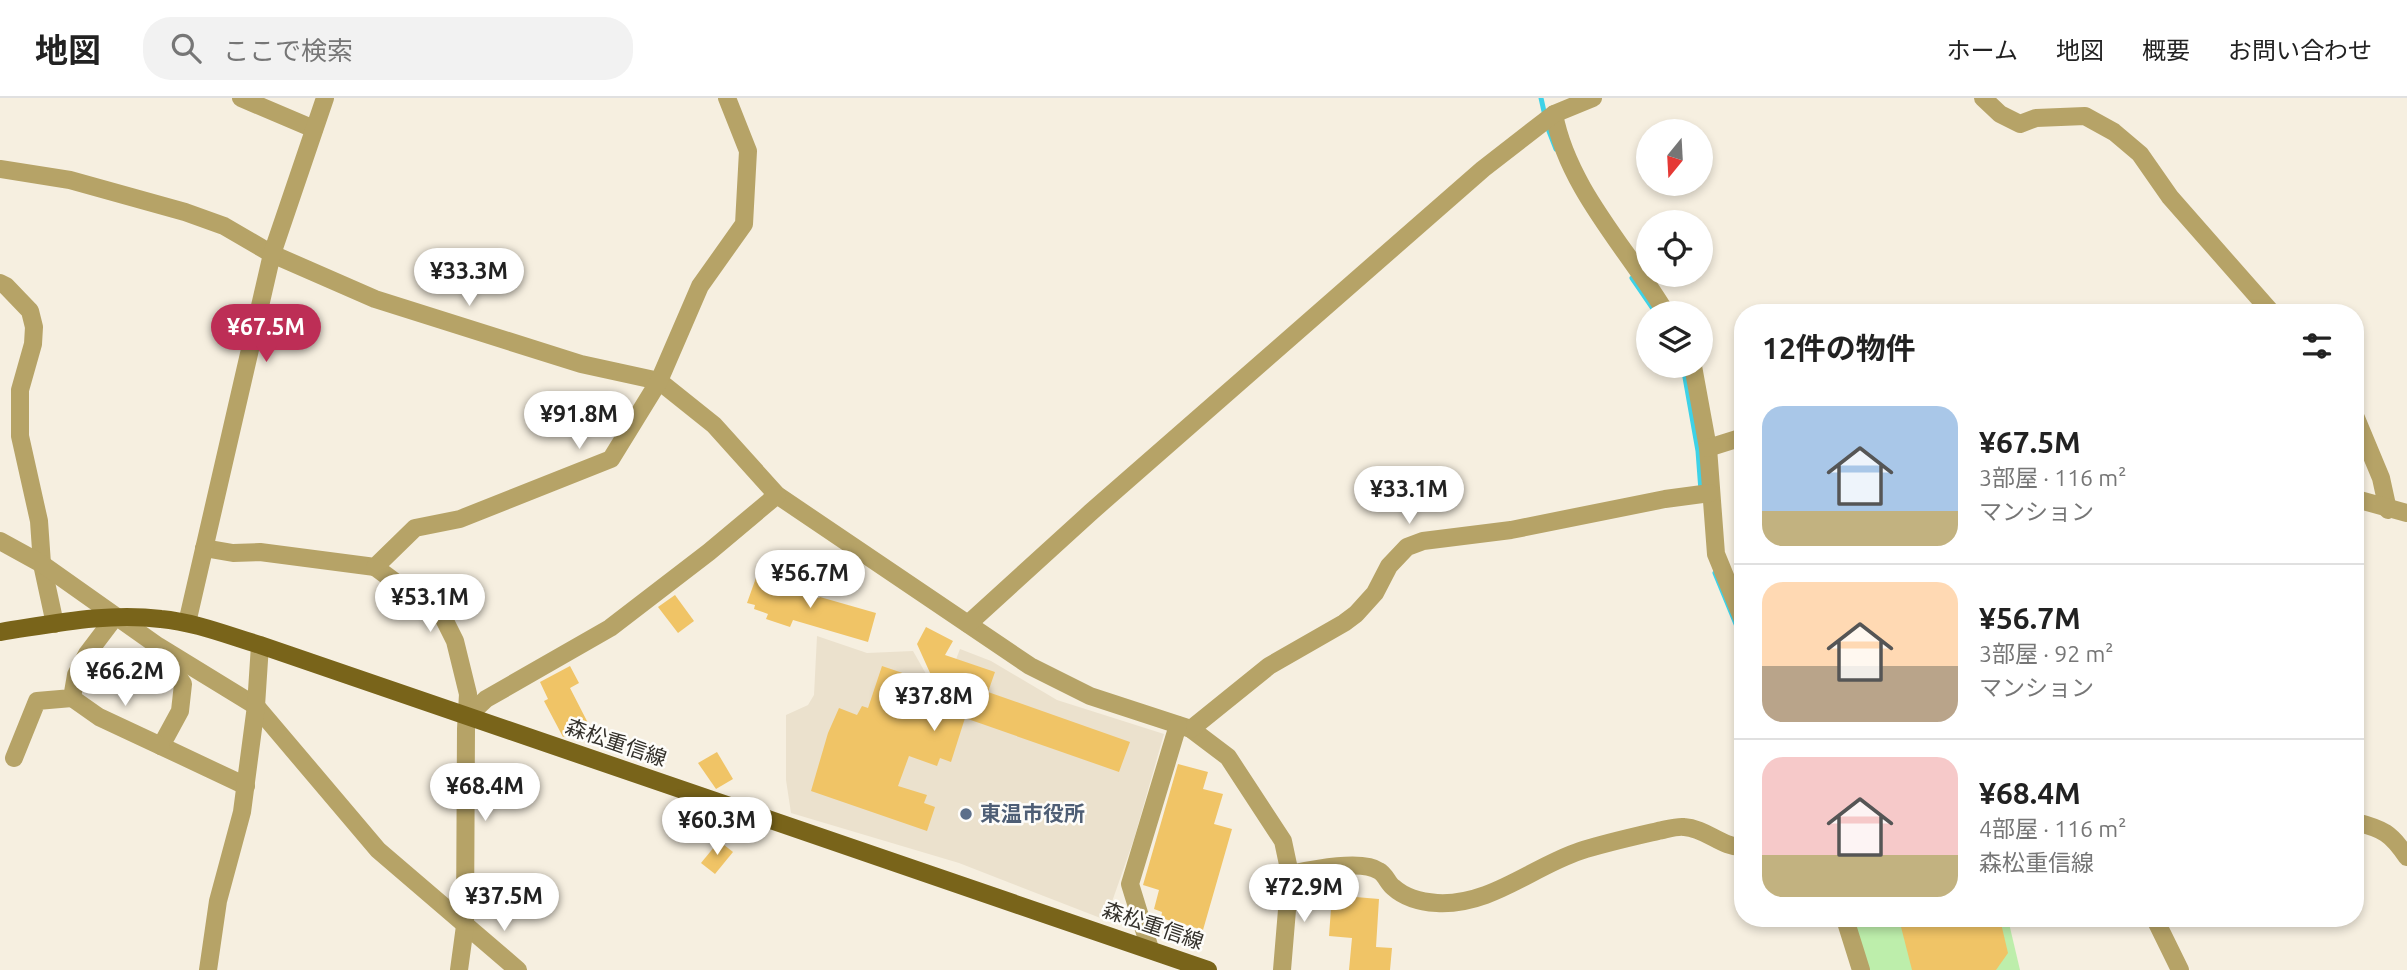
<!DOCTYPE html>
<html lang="ja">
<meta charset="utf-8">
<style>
:root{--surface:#fff;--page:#f2f2f2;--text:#222;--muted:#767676;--line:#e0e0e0;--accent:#bd2e56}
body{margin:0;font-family:Ubuntu,"Noto Sans JP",sans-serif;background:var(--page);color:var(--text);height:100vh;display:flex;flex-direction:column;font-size:26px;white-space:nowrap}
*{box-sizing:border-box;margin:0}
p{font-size:23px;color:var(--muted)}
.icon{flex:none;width:38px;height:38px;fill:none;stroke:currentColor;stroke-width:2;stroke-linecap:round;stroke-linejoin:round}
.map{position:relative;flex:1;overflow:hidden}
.details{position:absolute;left:1734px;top:206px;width:630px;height:623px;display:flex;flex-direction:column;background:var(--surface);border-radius:28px;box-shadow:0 4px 10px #0003}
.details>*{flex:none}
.needle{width:46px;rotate:198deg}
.controls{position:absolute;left:1636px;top:21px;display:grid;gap:14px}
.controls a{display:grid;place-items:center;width:77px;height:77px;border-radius:50%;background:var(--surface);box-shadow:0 4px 10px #0003;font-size:35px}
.price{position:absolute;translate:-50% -60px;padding:0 16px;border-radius:24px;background:#fff;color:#222;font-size:23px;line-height:46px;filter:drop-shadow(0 2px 4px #0008)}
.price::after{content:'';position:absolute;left:50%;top:42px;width:21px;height:16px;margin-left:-10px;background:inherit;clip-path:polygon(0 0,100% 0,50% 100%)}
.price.selected{background:var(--accent);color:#fff}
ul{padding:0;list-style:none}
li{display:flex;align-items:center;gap:21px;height:175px;padding:0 28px}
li+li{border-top:2px solid var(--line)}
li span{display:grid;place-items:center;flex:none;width:196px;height:140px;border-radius:21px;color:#555}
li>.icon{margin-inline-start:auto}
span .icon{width:84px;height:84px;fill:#fffc;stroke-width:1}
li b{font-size:30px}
h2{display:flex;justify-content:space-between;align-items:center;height:84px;padding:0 28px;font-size:30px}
header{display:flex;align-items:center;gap:42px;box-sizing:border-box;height:98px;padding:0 35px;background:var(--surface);border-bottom:2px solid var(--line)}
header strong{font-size:33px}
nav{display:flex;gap:38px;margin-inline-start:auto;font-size:24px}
.search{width:490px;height:63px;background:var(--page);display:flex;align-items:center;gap:18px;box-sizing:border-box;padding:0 24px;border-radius:28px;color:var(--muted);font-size:26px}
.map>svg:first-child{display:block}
.commercial{fill:#ebe1cd}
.green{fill:#bdeeab}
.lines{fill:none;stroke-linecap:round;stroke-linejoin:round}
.stream{stroke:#3ed2e7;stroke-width:5}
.building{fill:#f0c466}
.minor{stroke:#b6a367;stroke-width:18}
.major{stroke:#79641a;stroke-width:18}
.service-dot{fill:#5c6f8a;stroke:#fefdfa;stroke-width:2.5}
.labels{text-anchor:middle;stroke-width:5;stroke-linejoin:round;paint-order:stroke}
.street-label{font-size:21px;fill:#33302a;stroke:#fefdfa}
.service-label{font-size:21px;font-weight:bold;fill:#4e5e75;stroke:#fefdfa;text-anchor:start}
</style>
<header>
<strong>地図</strong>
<div class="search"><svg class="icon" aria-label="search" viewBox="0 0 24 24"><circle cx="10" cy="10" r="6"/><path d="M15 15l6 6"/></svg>ここで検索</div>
<nav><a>ホーム</a><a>地図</a><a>概要</a><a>お問い合わせ</a></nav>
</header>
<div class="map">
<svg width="2407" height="872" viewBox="0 0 2407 872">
<rect width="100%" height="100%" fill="#f6efe0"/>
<polygon class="commercial" points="817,538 867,555 913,553 938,597 942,598 960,551 991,563 1057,602 1164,636 1134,741 1107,818 1103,821 959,765 791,715 786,682 786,617 808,607 814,597"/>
<polygon class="green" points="1851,821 2008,821 2020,872 1867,872"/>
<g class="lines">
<g class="stream">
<polyline points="1541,0 1545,18"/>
<polyline points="1547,28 1556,51"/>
<polyline points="1632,180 1656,215"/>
<polyline points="1683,268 1698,353 1701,393"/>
<polyline points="1715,475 1743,543"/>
</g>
</g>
<g class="building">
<polygon points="757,477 779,484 778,487 819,500 820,499 876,515 868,544 793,522 790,529 766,521 768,516 754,511 755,507 747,505"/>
<polygon points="675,497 694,523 678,535 658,509"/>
<polygon points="926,529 953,543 945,557 995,574 988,594 1130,644 1119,674 965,620 951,664 940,660 937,668 909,658 898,688 927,697 924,705 935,709 927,733 811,693 828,635 839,610 857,617 862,608 868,610 882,568 935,586 917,546"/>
<polygon points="570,568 579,585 570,590 588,625 563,639 544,603 548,601 540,584"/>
<polygon points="717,654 733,681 716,691 698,665"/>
<polygon points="1178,666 1208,674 1203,691 1223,696 1214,726 1232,731 1203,832 1161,820 1162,814 1154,811 1159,792 1143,787"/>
<polygon points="719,743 733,754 715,776 701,765"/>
<polygon points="1332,797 1379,801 1376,849 1392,850 1390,872 1349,872 1352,840 1329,838"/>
<polygon points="1899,821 2000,821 2008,855 1996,872 1912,872"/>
</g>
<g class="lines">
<g class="minor">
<polyline points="241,0 314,31"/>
<polyline points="1983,0 2000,16 2020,26 2036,20 2085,18 2114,34 2140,56 2170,99 2272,215"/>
<path d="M1554,16C1568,91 1628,151 1666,215"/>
<polyline points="0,71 70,82 185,114 224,128 272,156 375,201 581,266 659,283 714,327 777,397 1030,568 1090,598 1191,631 1228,659 1283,743 1290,776 1282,872"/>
<polyline points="0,185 6,188 30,213 34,229 33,246 20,292 20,338 39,423 42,466 55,526"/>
<polyline points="1693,268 1708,350 1716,456 1743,522"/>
<polyline points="2356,320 2381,380 2388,412"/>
<polyline points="1708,350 1743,339"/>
<polyline points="2356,401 2407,415"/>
<polyline points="0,443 42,466 158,548 256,608 378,752 518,872"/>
<polyline points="204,450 233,455 260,454 375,469 415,430 460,421 611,361 659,283 700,188 744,126 748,53 727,0"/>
<polyline points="375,469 406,492 439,511 455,543 468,596 466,631 465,828 459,872"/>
<polyline points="187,525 272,156 325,0"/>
<polyline points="968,526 1091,414 1483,71 1554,16 1593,0"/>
<polyline points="162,554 183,586 180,613 161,648 246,688"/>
<polyline points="72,600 99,619 161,648"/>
<polyline points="468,618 486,601 610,530 709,454 777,397"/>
<polyline points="1191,631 1269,568 1344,525 1356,516 1375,495 1389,468 1407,449 1423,443 1511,432 1665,401 1710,395"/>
<polyline points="14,660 37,603 72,600 76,577 87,556 115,519"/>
<path d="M2356,724C2383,731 2391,735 2407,759"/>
<path d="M1290,776C1310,772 1362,761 1379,773C1385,776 1388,785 1393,789C1405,800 1421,804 1437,805C1490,808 1532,769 1580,753C1605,745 1632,739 1658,733C1665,732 1676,728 1684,729C1706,730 1722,750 1743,749"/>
<polyline points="1845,821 1861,872"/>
<polyline points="2155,821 2180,872"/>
<polyline points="1150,851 1130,786 1178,627"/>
<polyline points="208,872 218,803 242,714 256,608 260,547"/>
</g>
<path class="major" d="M0,534C53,526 107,514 161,521C194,524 227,537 260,547L1208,872"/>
</g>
<circle class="service-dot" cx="966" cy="716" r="7"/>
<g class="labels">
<g class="street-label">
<text transform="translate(616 645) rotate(19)" y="7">森松重信線</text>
<text transform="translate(1153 828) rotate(19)" y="7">森松重信線</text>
</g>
<g class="service-label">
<text x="980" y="723">東温市役所</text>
</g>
</g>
</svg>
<div class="controls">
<a><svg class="needle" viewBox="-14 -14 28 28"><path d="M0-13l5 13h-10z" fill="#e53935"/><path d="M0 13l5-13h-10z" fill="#767676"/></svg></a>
<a><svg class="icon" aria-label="locate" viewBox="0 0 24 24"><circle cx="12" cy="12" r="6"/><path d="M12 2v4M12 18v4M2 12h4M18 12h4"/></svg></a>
<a><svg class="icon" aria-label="layers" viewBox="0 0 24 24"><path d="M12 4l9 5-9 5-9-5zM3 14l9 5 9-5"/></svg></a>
</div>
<b class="price" style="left:469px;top:210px">¥33.3M</b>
<b class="price selected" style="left:266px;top:266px">¥67.5M</b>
<b class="price" style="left:579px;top:353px">¥91.8M</b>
<b class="price" style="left:1409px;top:428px">¥33.1M</b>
<b class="price" style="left:810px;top:512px">¥56.7M</b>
<b class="price" style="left:430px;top:536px">¥53.1M</b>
<b class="price" style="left:125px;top:610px">¥66.2M</b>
<b class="price" style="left:934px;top:635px">¥37.8M</b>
<b class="price" style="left:485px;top:725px">¥68.4M</b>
<b class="price" style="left:717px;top:759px">¥60.3M</b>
<b class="price" style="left:1304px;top:826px">¥72.9M</b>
<b class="price" style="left:504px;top:835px">¥37.5M</b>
<section class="details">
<h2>12件の物件<svg class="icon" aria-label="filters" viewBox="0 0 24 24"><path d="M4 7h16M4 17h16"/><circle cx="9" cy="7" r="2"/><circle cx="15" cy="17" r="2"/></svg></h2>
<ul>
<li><span style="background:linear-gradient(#a9c7e8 75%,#c2b280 0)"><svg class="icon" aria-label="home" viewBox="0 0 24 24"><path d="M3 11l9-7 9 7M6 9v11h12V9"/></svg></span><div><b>¥67.5M</b><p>3部屋 · 116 m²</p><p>マンション</p></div></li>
<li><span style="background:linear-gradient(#ffd9b3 60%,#b9a48a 0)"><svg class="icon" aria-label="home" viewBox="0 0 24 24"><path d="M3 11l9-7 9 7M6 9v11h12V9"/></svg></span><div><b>¥56.7M</b><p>3部屋 · 92 m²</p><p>マンション</p></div></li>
<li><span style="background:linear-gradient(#f6c9c9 70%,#c2b280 0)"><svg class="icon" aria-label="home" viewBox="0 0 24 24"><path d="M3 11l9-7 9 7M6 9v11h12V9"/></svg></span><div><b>¥68.4M</b><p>4部屋 · 116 m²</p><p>森松重信線</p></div></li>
</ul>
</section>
</div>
